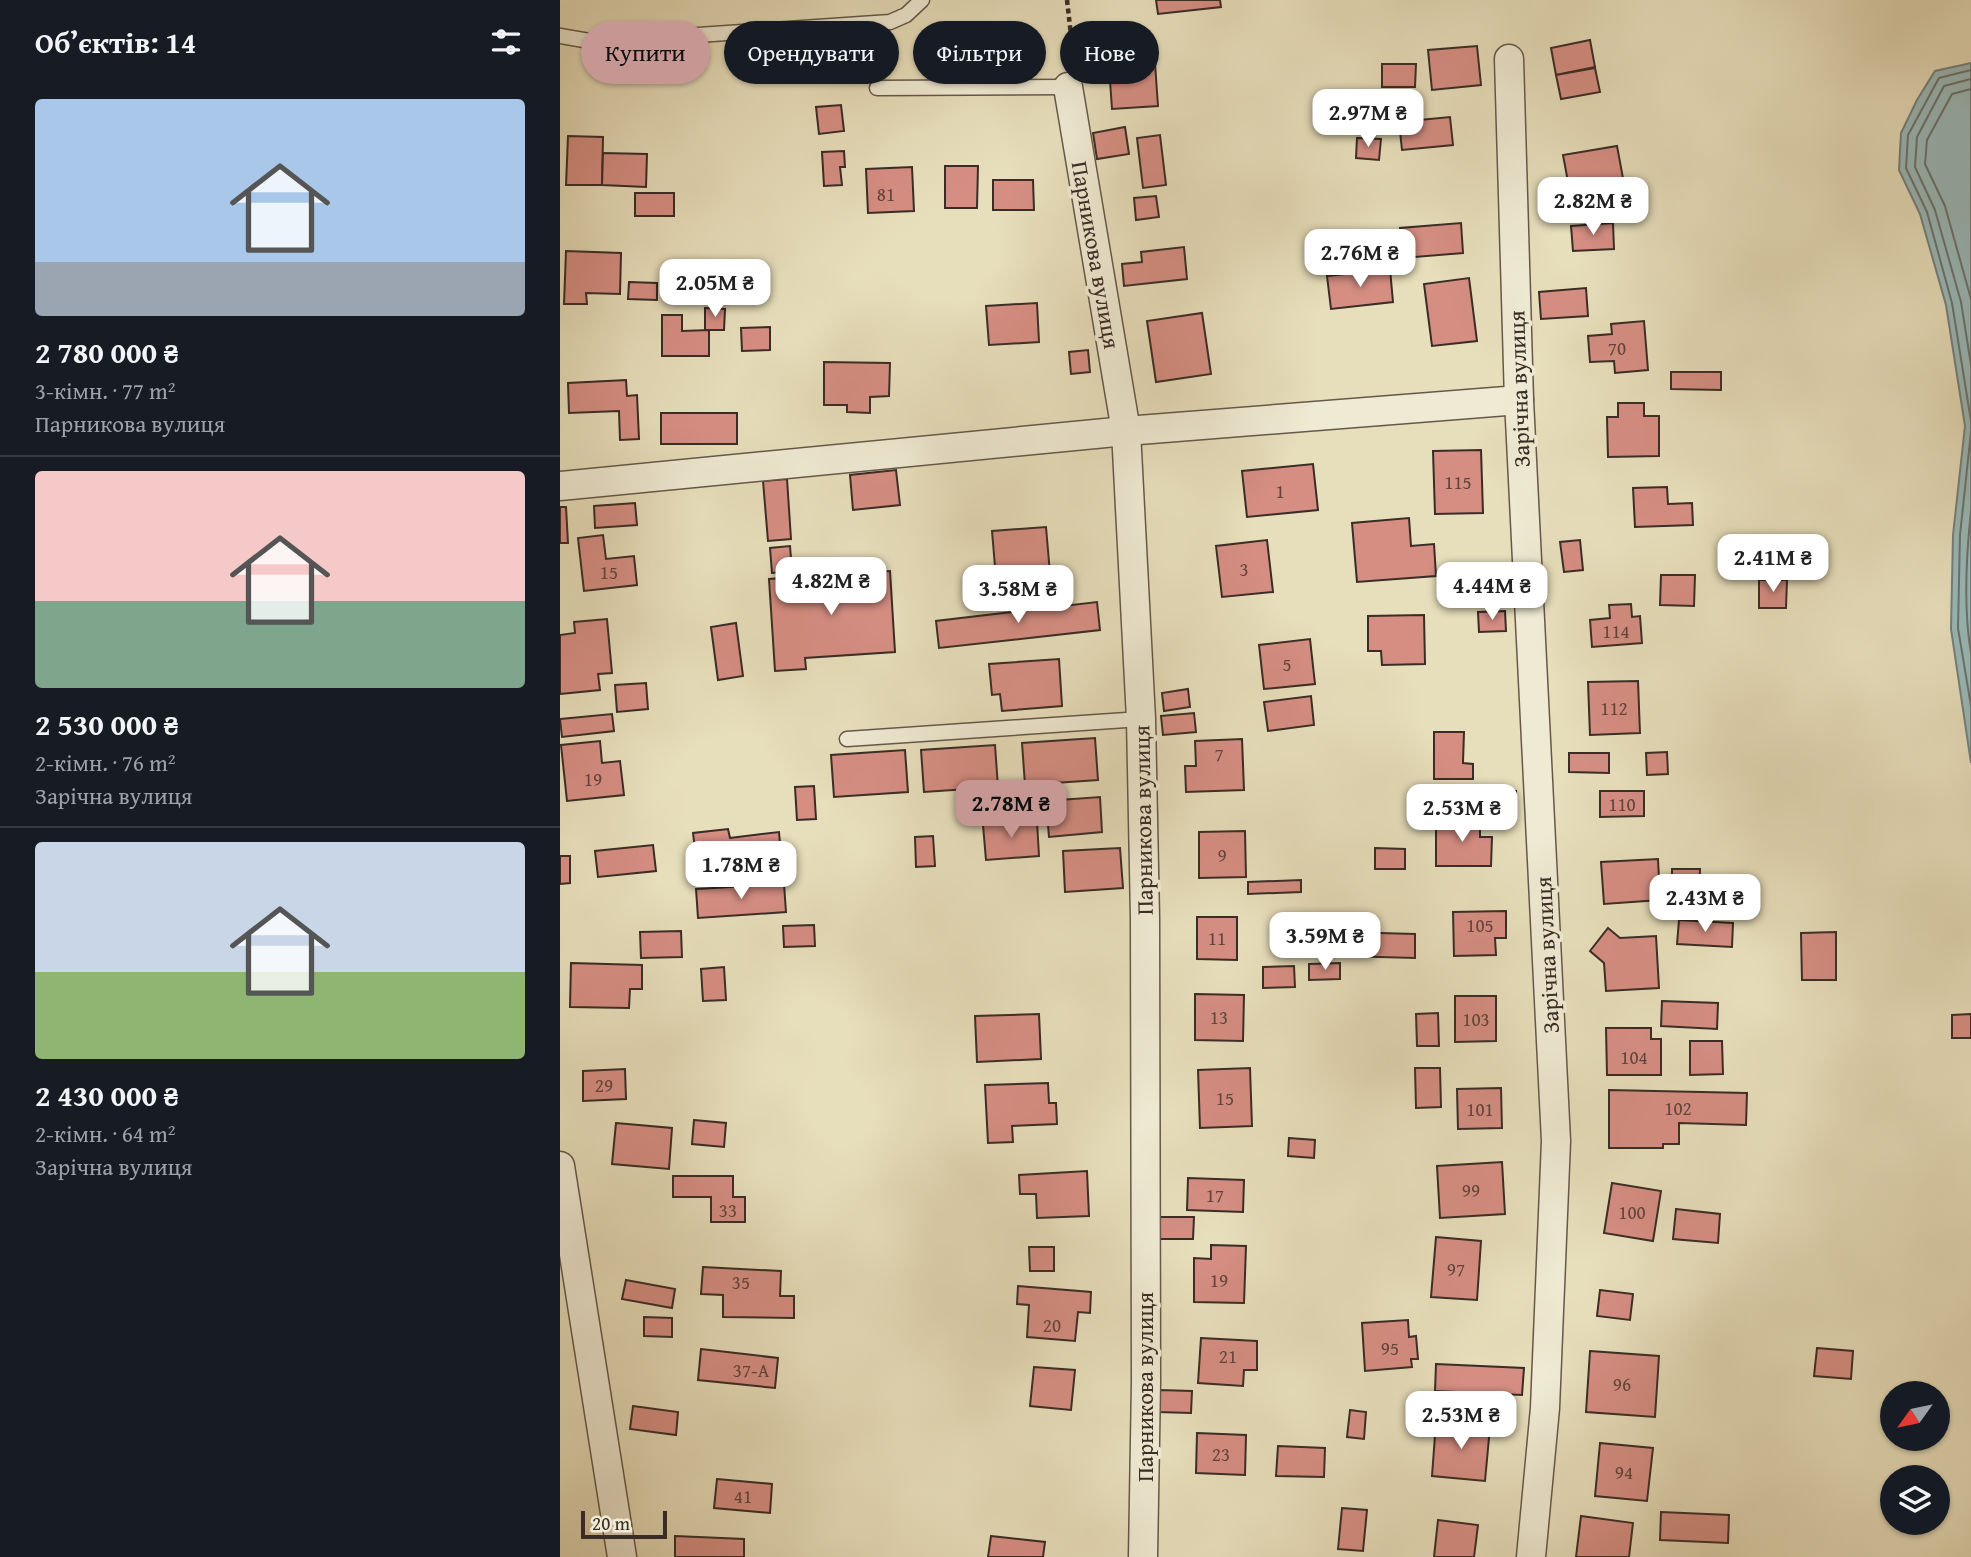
<!DOCTYPE html>
<html lang="uk">
<meta charset="utf-8">
<style>
:root{--surface:#171b24;--page:#20242c;--text:#f1f3f6;--muted:#9ea1a6;--line:#363941;--accent:#c59692}
body{margin:0;font-family:"Gentium Book Plus",serif;background:var(--page);color:var(--text);height:100vh;display:flex;flex-direction:column;font-size:26px;white-space:nowrap}
*{box-sizing:border-box;margin:0}
p{font-size:23px;color:var(--muted)}
.icon{flex:none;width:38px;height:38px;fill:none;stroke:currentColor;stroke-width:2;stroke-linecap:round;stroke-linejoin:round}
.map{position:relative;flex:1;overflow:hidden}
.panel{display:flex;flex-direction:column;background:var(--surface);width:560px}
.panel>*{flex:none}
.top-card{position:absolute;left:21px;top:21px;width:665px;height:63px;display:flex;gap:14px}
.needle{width:46px;rotate:237deg}
.tools{position:absolute;left:1320px;top:1381px;display:grid;gap:14px}
.tools a{display:grid;place-items:center;width:70px;height:70px;border-radius:50%;background:var(--surface);box-shadow:0 2px 5px #0004;font-size:35px}
.scale{position:absolute;left:21px;bottom:18px;width:86px;box-sizing:border-box;padding-left:7px;border:4px solid #3a2c26;border-top:0;font-size:19px;line-height:24px;white-space:nowrap;color:#3a2c26;-webkit-text-stroke:5px #efead3;paint-order:stroke}
.price{position:absolute;translate:-50% -60px;padding:0 16px;border-radius:14px;background:#fff;color:#222;font-size:23px;line-height:46px;filter:drop-shadow(0 2px 4px #0008)}
.price::after{content:'';position:absolute;left:50%;top:42px;width:21px;height:16px;margin-left:-10px;background:inherit;clip-path:polygon(0 0,100% 0,50% 100%)}
.price.selected{background:var(--accent);color:#111}
ul{padding:0;list-style:none}
li{display:grid;align-content:center;gap:14px;height:371px;padding:0 35px}
li+li{border-top:2px solid var(--line)}
li span{display:grid;place-items:center;height:217px;border-radius:7px;color:#555}
li>.icon{margin-inline-start:auto}
span .icon{width:126px;height:126px;fill:#fffc;stroke-width:1}
li b{font-size:30px}
h2{display:flex;justify-content:space-between;align-items:center;height:84px;padding:0 35px;font-size:30px}
.chip{padding:0 24px;border-radius:32px;background:var(--surface);box-shadow:0 2px 5px #0004;font-size:24px;line-height:63px}
.chip.selected{background:var(--accent);color:#111}
main{display:flex;flex:1;min-height:0}
.map>svg:first-child{display:block}
.water{fill:#9ababa;stroke:#74817f;stroke-width:2}
.lines{fill:none;stroke-linecap:round;stroke-linejoin:round}
.shore{stroke:#6a7370;stroke-width:2}
.building{fill:#d68e83;stroke:#3a2c26;stroke-width:2}
.lane-casing{stroke:#65584b;stroke-width:17}
.street-casing{stroke:#65584b;stroke-width:31}
.path{stroke:#3a2c26;stroke-width:4.5;stroke-dasharray:5 3.5;stroke-linecap:butt}
.lane{stroke:#efead3;stroke-width:14}
.street{stroke:#efead3;stroke-width:28}
.labels{text-anchor:middle;stroke-width:7;stroke-linejoin:round;paint-order:stroke}
.number-label{font-size:19px;fill:#61443d}
.street-label{font-size:23px;fill:#3a2c26;stroke:#efead3}
</style>
<main>
<section class="panel">
<h2>Об’єктів: 14<svg class="icon" aria-label="filters" viewBox="0 0 24 24"><path d="M4 7h16M4 17h16"/><circle cx="9" cy="7" r="2"/><circle cx="15" cy="17" r="2"/></svg></h2>
<ul>
<li><span style="background:linear-gradient(#a9c7e8 75%,#9aa5b1 0)"><svg class="icon" aria-label="home" viewBox="0 0 24 24"><path d="M3 11l9-7 9 7M6 9v11h12V9"/></svg></span><div><b>2 780 000 ₴</b><p>3-кімн. · 77 m²</p><p>Парникова вулиця</p></div></li>
<li><span style="background:linear-gradient(#f6c9c9 60%,#7fa58c 0)"><svg class="icon" aria-label="home" viewBox="0 0 24 24"><path d="M3 11l9-7 9 7M6 9v11h12V9"/></svg></span><div><b>2 530 000 ₴</b><p>2-кімн. · 76 m²</p><p>Зарічна вулиця</p></div></li>
<li><span style="background:linear-gradient(#c9d6e8 60%,#8fb573 0)"><svg class="icon" aria-label="home" viewBox="0 0 24 24"><path d="M3 11l9-7 9 7M6 9v11h12V9"/></svg></span><div><b>2 430 000 ₴</b><p>2-кімн. · 64 m²</p><p>Зарічна вулиця</p></div></li>
</ul>
</section>
<div class="map">
<svg width="1411" height="1557" viewBox="0 0 1411 1557">
<rect width="100%" height="100%" fill="#e7debb"/>
<filter id="stains"><feTurbulence type="fractalNoise" baseFrequency=".00286" numOctaves="4"/><feColorMatrix values="0 0 0 0 .2 0 0 0 0 .09 0 0 0 0 .02 0 0 0 .5 -.17"/></filter>
<radialGradient id="worn" r=".72"><stop offset=".6" stop-color="#630" stop-opacity="0"/><stop offset="1" stop-color="#630" stop-opacity=".3"/></radialGradient>
<polygon class="water" points="1411,63 1411,763 1391,629 1393,535 1405,426 1386,305 1360,214 1339,170 1341,133 1357,100 1375,71"/>
<g class="lines">
<g class="shore">
<polyline points="1411,70 1379,78 1348,135 1346,168 1367,212 1392,303 1411,421"/>
<polyline points="1411,79 1384,86 1357,137 1355,167 1375,210 1401,302 1411,365"/>
<polyline points="1411,89 1392,94 1367,140 1365,164 1385,206 1411,299"/>
<polyline points="1411,432 1400,535 1398,628 1411,706"/>
<path d="M1411,511C1406,557 1403,607 1411,653"/>
</g>
</g>
<g class="building">
<polygon points="596,0 660,0 661,7 598,14"/>
<polygon points="1030,40 1035,67 996,75 991,48"/>
<polygon points="917,46 921,85 872,90 868,50"/>
<polygon points="594,49 598,106 552,109 548,52"/>
<polygon points="822,64 856,64 855,87 822,87"/>
<polygon points="1035,68 1040,92 1001,99 996,75"/>
<polygon points="281,105 284,131 259,134 256,107"/>
<polygon points="890,117 893,145 842,150 839,122"/>
<polygon points="565,127 569,154 537,159 533,133"/>
<polygon points="600,135 606,185 583,188 577,138"/>
<polygon points="8,136 43,137 42,185 6,185"/>
<polygon points="797,138 821,139 819,160 796,158"/>
<polygon points="1057,146 1065,189 1011,198 1003,155"/>
<polygon points="284,151 285,167 280,167 282,185 264,186 262,152"/>
<polygon points="43,153 87,154 86,187 42,185"/>
<polygon points="385,166 418,166 417,208 385,208"/>
<polygon points="352,167 354,211 308,213 306,169"/>
<polygon points="433,180 473,180 474,210 433,210"/>
<rect x="75" y="193" width="39" height="23"/>
<polygon points="596,196 599,217 576,220 574,198"/>
<polygon points="901,223 903,253 843,258 840,228"/>
<polygon points="1053,223 1054,249 1013,251 1011,226"/>
<polygon points="624,247 627,279 564,286 562,264 582,262 581,252"/>
<polygon points="6,251 61,253 60,294 26,293 27,304 4,304"/>
<polygon points="830,269 833,302 771,309 767,276"/>
<polygon points="909,278 917,341 872,346 864,284"/>
<polygon points="69,282 97,283 97,300 68,299"/>
<polygon points="1026,288 1028,316 981,319 979,292"/>
<polygon points="477,303 479,342 429,345 426,306"/>
<polygon points="145,308 165,309 164,330 145,330"/>
<polygon points="642,313 651,374 596,382 587,321"/>
<polygon points="102,315 122,315 122,331 149,330 149,356 102,356"/>
<polygon points="1084,321 1088,370 1055,373 1054,361 1030,362 1028,336 1052,334 1051,324"/>
<polygon points="210,327 210,350 182,351 181,328"/>
<polygon points="528,350 530,372 511,374 509,352"/>
<polygon points="264,362 330,363 329,396 310,397 310,413 287,412 287,405 264,405"/>
<polygon points="1111,372 1161,372 1161,390 1111,389"/>
<polygon points="66,380 67,396 77,395 79,439 60,440 59,411 9,413 8,383"/>
<polygon points="1058,403 1084,403 1084,416 1099,416 1099,456 1048,457 1047,417 1058,417"/>
<rect x="101" y="413" width="76" height="31"/>
<polygon points="921,450 923,513 875,514 873,451"/>
<polygon points="753,464 758,510 687,517 682,471"/>
<polygon points="336,470 340,505 293,510 290,475"/>
<polygon points="227,479 231,539 208,541 203,481"/>
<polygon points="1107,487 1108,504 1132,503 1133,525 1075,527 1073,488"/>
<polygon points="75,503 77,525 35,528 34,506"/>
<polygon points="0,507 6,507 8,543 0,543"/>
<polygon points="849,518 851,546 874,544 876,576 797,582 792,523"/>
<polygon points="486,527 492,597 438,602 432,531"/>
<polygon points="43,535 46,559 74,556 77,585 24,591 18,538"/>
<polygon points="707,540 713,592 662,597 656,546"/>
<polygon points="1020,540 1023,570 1004,572 1000,542"/>
<polygon points="230,546 232,571 212,573 210,548"/>
<polygon points="330,571 335,652 245,658 246,669 215,671 209,579"/>
<polygon points="1101,575 1135,575 1134,606 1100,605"/>
<polygon points="1199,580 1227,580 1226,608 1199,608"/>
<polygon points="537,602 540,630 379,648 376,621"/>
<polygon points="1071,604 1072,617 1080,616 1082,643 1032,647 1030,620 1050,618 1049,605"/>
<polygon points="945,611 946,631 919,632 918,612"/>
<polygon points="864,615 865,664 822,665 821,651 808,651 808,616"/>
<polygon points="47,619 52,673 38,674 40,690 0,694 0,635 15,633 14,622"/>
<polygon points="176,623 183,676 158,680 151,627"/>
<polygon points="750,639 755,684 704,689 699,645"/>
<polygon points="499,659 502,706 442,711 440,694 432,695 429,664"/>
<polygon points="1078,681 1080,733 1030,735 1028,682"/>
<polygon points="86,683 88,709 57,712 55,685"/>
<polygon points="628,689 630,707 604,711 602,693"/>
<polygon points="751,696 754,725 708,731 704,702"/>
<polygon points="634,713 636,732 603,735 601,716"/>
<polygon points="52,714 54,731 2,737 0,719"/>
<polygon points="874,732 904,732 903,763 913,764 913,779 874,779"/>
<polygon points="535,738 538,780 465,785 462,743"/>
<polygon points="682,739 684,790 626,792 625,766 636,766 635,741"/>
<polygon points="40,741 42,763 60,761 64,795 7,801 1,745"/>
<polygon points="435,745 438,787 364,792 361,750"/>
<polygon points="345,750 348,792 274,797 271,755"/>
<polygon points="1107,752 1108,774 1087,775 1086,753"/>
<polygon points="1009,753 1049,753 1049,773 1009,772"/>
<polygon points="254,786 256,819 237,820 235,787"/>
<polygon points="956,791 956,812 929,812 928,792"/>
<polygon points="1040,791 1084,791 1084,816 1040,817"/>
<polygon points="540,797 542,832 489,837 486,801"/>
<polygon points="876,820 920,820 920,837 932,837 931,866 876,866"/>
<polygon points="477,821 479,856 426,860 423,825"/>
<polygon points="168,829 170,838 219,832 221,855 137,865 133,833"/>
<polygon points="685,831 686,877 639,878 639,832"/>
<polygon points="373,836 375,866 356,867 355,837"/>
<polygon points="93,845 96,871 38,877 35,851"/>
<polygon points="560,848 563,888 505,892 503,851"/>
<polygon points="815,848 845,849 845,869 815,869"/>
<polygon points="0,856 10,856 10,883 0,884"/>
<polygon points="1098,859 1100,900 1044,904 1041,862"/>
<polygon points="1112,869 1140,869 1139,910 1112,910"/>
<polygon points="741,880 741,892 688,894 688,882"/>
<polygon points="224,884 226,912 138,918 136,889"/>
<polygon points="946,911 946,938 935,938 936,955 894,956 893,912"/>
<polygon points="637,917 677,917 677,960 637,959"/>
<polygon points="1119,920 1173,923 1172,947 1117,944"/>
<polygon points="254,925 255,946 224,947 223,926"/>
<polygon points="1048,928 1060,938 1096,936 1099,988 1046,991 1044,963 1030,951"/>
<polygon points="121,931 122,957 81,958 80,932"/>
<polygon points="784,932 855,934 855,958 783,956"/>
<polygon points="1276,932 1276,980 1242,980 1241,933"/>
<polygon points="11,963 82,965 82,989 70,989 69,1008 10,1007"/>
<polygon points="780,963 780,979 749,980 749,964"/>
<polygon points="734,966 735,987 703,988 703,967"/>
<polygon points="164,967 166,1000 143,1001 141,969"/>
<polygon points="635,994 684,995 683,1041 635,1040"/>
<polygon points="895,996 936,996 936,1041 895,1042"/>
<polygon points="1102,1001 1158,1003 1157,1029 1101,1026"/>
<polygon points="878,1013 879,1046 857,1046 856,1014"/>
<polygon points="479,1014 481,1059 417,1062 415,1016"/>
<polygon points="1411,1014 1411,1038 1392,1038 1392,1015"/>
<polygon points="1046,1028 1091,1028 1091,1039 1101,1039 1101,1075 1047,1075"/>
<polygon points="1130,1041 1162,1041 1163,1074 1130,1075"/>
<polygon points="690,1068 692,1126 640,1128 638,1070"/>
<polygon points="855,1068 880,1068 881,1107 856,1108"/>
<polygon points="65,1069 66,1099 23,1101 23,1071"/>
<polygon points="488,1083 489,1103 496,1103 497,1124 452,1126 453,1142 428,1143 425,1085"/>
<polygon points="941,1088 942,1128 898,1129 897,1089"/>
<polygon points="1049,1090 1187,1093 1186,1125 1119,1123 1119,1144 1103,1144 1103,1148 1049,1148"/>
<polygon points="134,1120 166,1123 164,1147 132,1144"/>
<polygon points="56,1123 112,1128 109,1169 52,1164"/>
<polygon points="729,1138 755,1140 754,1158 728,1156"/>
<polygon points="942,1162 945,1214 880,1218 877,1166"/>
<polygon points="527,1171 529,1216 477,1218 476,1194 460,1194 459,1175"/>
<polygon points="113,1176 173,1176 173,1197 185,1197 185,1222 151,1222 151,1197 113,1197"/>
<polygon points="628,1178 684,1180 683,1212 627,1210"/>
<polygon points="1052,1183 1101,1191 1093,1241 1044,1233"/>
<polygon points="1116,1209 1160,1214 1158,1243 1113,1239"/>
<polygon points="596,1217 634,1217 633,1239 596,1239"/>
<polygon points="876,1237 921,1241 917,1300 871,1297"/>
<polygon points="651,1245 686,1246 684,1303 634,1302 634,1258 651,1259"/>
<polygon points="469,1247 494,1247 494,1271 470,1271"/>
<polygon points="143,1267 221,1271 220,1296 234,1296 234,1318 163,1317 163,1295 141,1294"/>
<polygon points="66,1280 115,1289 112,1308 62,1299"/>
<polygon points="458,1286 531,1292 530,1313 518,1312 515,1341 467,1337 469,1305 457,1304"/>
<polygon points="1040,1290 1073,1294 1070,1320 1037,1316"/>
<polygon points="84,1317 112,1318 112,1337 84,1336"/>
<polygon points="848,1320 849,1337 856,1336 858,1359 851,1359 852,1367 805,1371 802,1323"/>
<polygon points="641,1338 697,1341 697,1370 684,1370 683,1386 638,1383"/>
<polygon points="1257,1348 1293,1351 1291,1379 1254,1376"/>
<polygon points="141,1349 218,1358 215,1388 138,1380"/>
<polygon points="1030,1351 1099,1356 1095,1417 1026,1412"/>
<polygon points="876,1364 964,1368 962,1395 875,1391"/>
<polygon points="474,1367 515,1370 511,1410 470,1406"/>
<polygon points="599,1390 632,1391 631,1413 598,1412"/>
<polygon points="73,1406 118,1412 116,1435 70,1429"/>
<polygon points="790,1410 806,1412 804,1439 787,1437"/>
<polygon points="876,1422 930,1427 925,1481 872,1476"/>
<polygon points="637,1433 686,1435 685,1475 636,1473"/>
<polygon points="1040,1443 1093,1448 1087,1501 1035,1496"/>
<polygon points="718,1446 765,1448 764,1477 716,1476"/>
<polygon points="157,1479 212,1484 210,1513 154,1508"/>
<polygon points="782,1508 807,1510 803,1551 778,1549"/>
<polygon points="1101,1512 1169,1515 1168,1543 1100,1540"/>
<polygon points="1021,1516 1073,1523 1069,1557 1016,1557"/>
<polygon points="878,1520 918,1525 914,1557 874,1557"/>
<polygon points="115,1536 184,1539 184,1557 115,1557"/>
<polygon points="431,1536 485,1542 483,1557 428,1557"/>
</g>
<g class="lines">
<g class="lane-casing">
<g id="lane">
<polyline points="0,36 35,42 330,22 346,15 362,0"/>
<polyline points="317,88 508,87"/>
<polyline points="287,739 581,719"/>
</g>
</g>
<g class="street-casing">
<g id="street">
<polyline points="949,59 959,400 996,1141 985,1408 971,1557"/>
<polyline points="508,87 566,431 581,719 585,918 586,1382 583,1557"/>
<polyline points="0,486 566,431 959,400"/>
<polyline points="0,1166 62,1557"/>
</g>
</g>
<polyline class="path" points="507,0 514,62"/>
<use href="#lane" class="lane"/>
<use href="#street" class="street"/>
</g>
<g class="labels">
<g class="number-label">
<text x="326" y="201">81</text>
<text x="1057" y="355">70</text>
<text x="898" y="489">115</text>
<text x="720" y="498">1</text>
<text x="684" y="576">3</text>
<text x="49" y="579">15</text>
<text x="1056" y="638">114</text>
<text x="727" y="671">5</text>
<text x="1054" y="715">112</text>
<text x="659" y="761">7</text>
<text x="33" y="786">19</text>
<text x="1062" y="811">110</text>
<text x="662" y="862">9</text>
<text x="920" y="932">105</text>
<text x="657" y="945">11</text>
<text x="659" y="1024">13</text>
<text x="916" y="1026">103</text>
<text x="1074" y="1064">104</text>
<text x="44" y="1092">29</text>
<text x="665" y="1105">15</text>
<text x="1118" y="1115">102</text>
<text x="920" y="1116">101</text>
<text x="911" y="1197">99</text>
<text x="655" y="1202">17</text>
<text x="168" y="1217">33</text>
<text x="1072" y="1219">100</text>
<text x="896" y="1276">97</text>
<text x="659" y="1287">19</text>
<text x="181" y="1289">35</text>
<text x="492" y="1332">20</text>
<text x="830" y="1355">95</text>
<text x="668" y="1363">21</text>
<text x="191" y="1377">37-А</text>
<text x="1062" y="1391">96</text>
<text x="661" y="1461">23</text>
<text x="1064" y="1479">94</text>
<text x="183" y="1503">41</text>
</g>
<g class="street-label">
<text transform="translate(536 255) rotate(80)" y="8">Парникова вулиця</text>
<text transform="translate(959 389) rotate(-92)" y="8">Зарічна вулиця</text>
<text transform="translate(583 820) rotate(-91)" y="8">Парникова вулиця</text>
<text transform="translate(987 955) rotate(-93)" y="8">Зарічна вулиця</text>
<text transform="translate(585 1387) rotate(-90)" y="8">Парникова вулиця</text>
</g>
</g>
<rect width="100%" height="100%" filter="url(#stains)"/>
<rect width="100%" height="100%" fill="url(#worn)"/>
</svg>
<div class="tools">
<a><svg class="needle" viewBox="-14 -14 28 28"><path d="M0-13l5 13h-10z" fill="#e53935"/><path d="M0 13l5-13h-10z" fill="#9ea1a6"/></svg></a>
<a><svg class="icon" aria-label="layers" viewBox="0 0 24 24"><path d="M12 4l9 5-9 5-9-5zM3 14l9 5 9-5"/></svg></a>
</div>
<div class="scale">20 m</div>
<b class="price" style="left:808px;top:149px">2.97M ₴</b>
<b class="price" style="left:1033px;top:237px">2.82M ₴</b>
<b class="price" style="left:800px;top:289px">2.76M ₴</b>
<b class="price" style="left:155px;top:319px">2.05M ₴</b>
<b class="price" style="left:1213px;top:594px">2.41M ₴</b>
<b class="price" style="left:271px;top:617px">4.82M ₴</b>
<b class="price" style="left:932px;top:622px">4.44M ₴</b>
<b class="price" style="left:458px;top:625px">3.58M ₴</b>
<b class="price selected" style="left:451px;top:840px">2.78M ₴</b>
<b class="price" style="left:902px;top:844px">2.53M ₴</b>
<b class="price" style="left:181px;top:901px">1.78M ₴</b>
<b class="price" style="left:1145px;top:934px">2.43M ₴</b>
<b class="price" style="left:765px;top:972px">3.59M ₴</b>
<b class="price" style="left:901px;top:1451px">2.53M ₴</b>
<div class="top-card">
<a class="chip selected">Купити</a>
<a class="chip">Орендувати</a>
<a class="chip">Фільтри</a>
<a class="chip">Нове</a>
</div>
</div>
</main>
